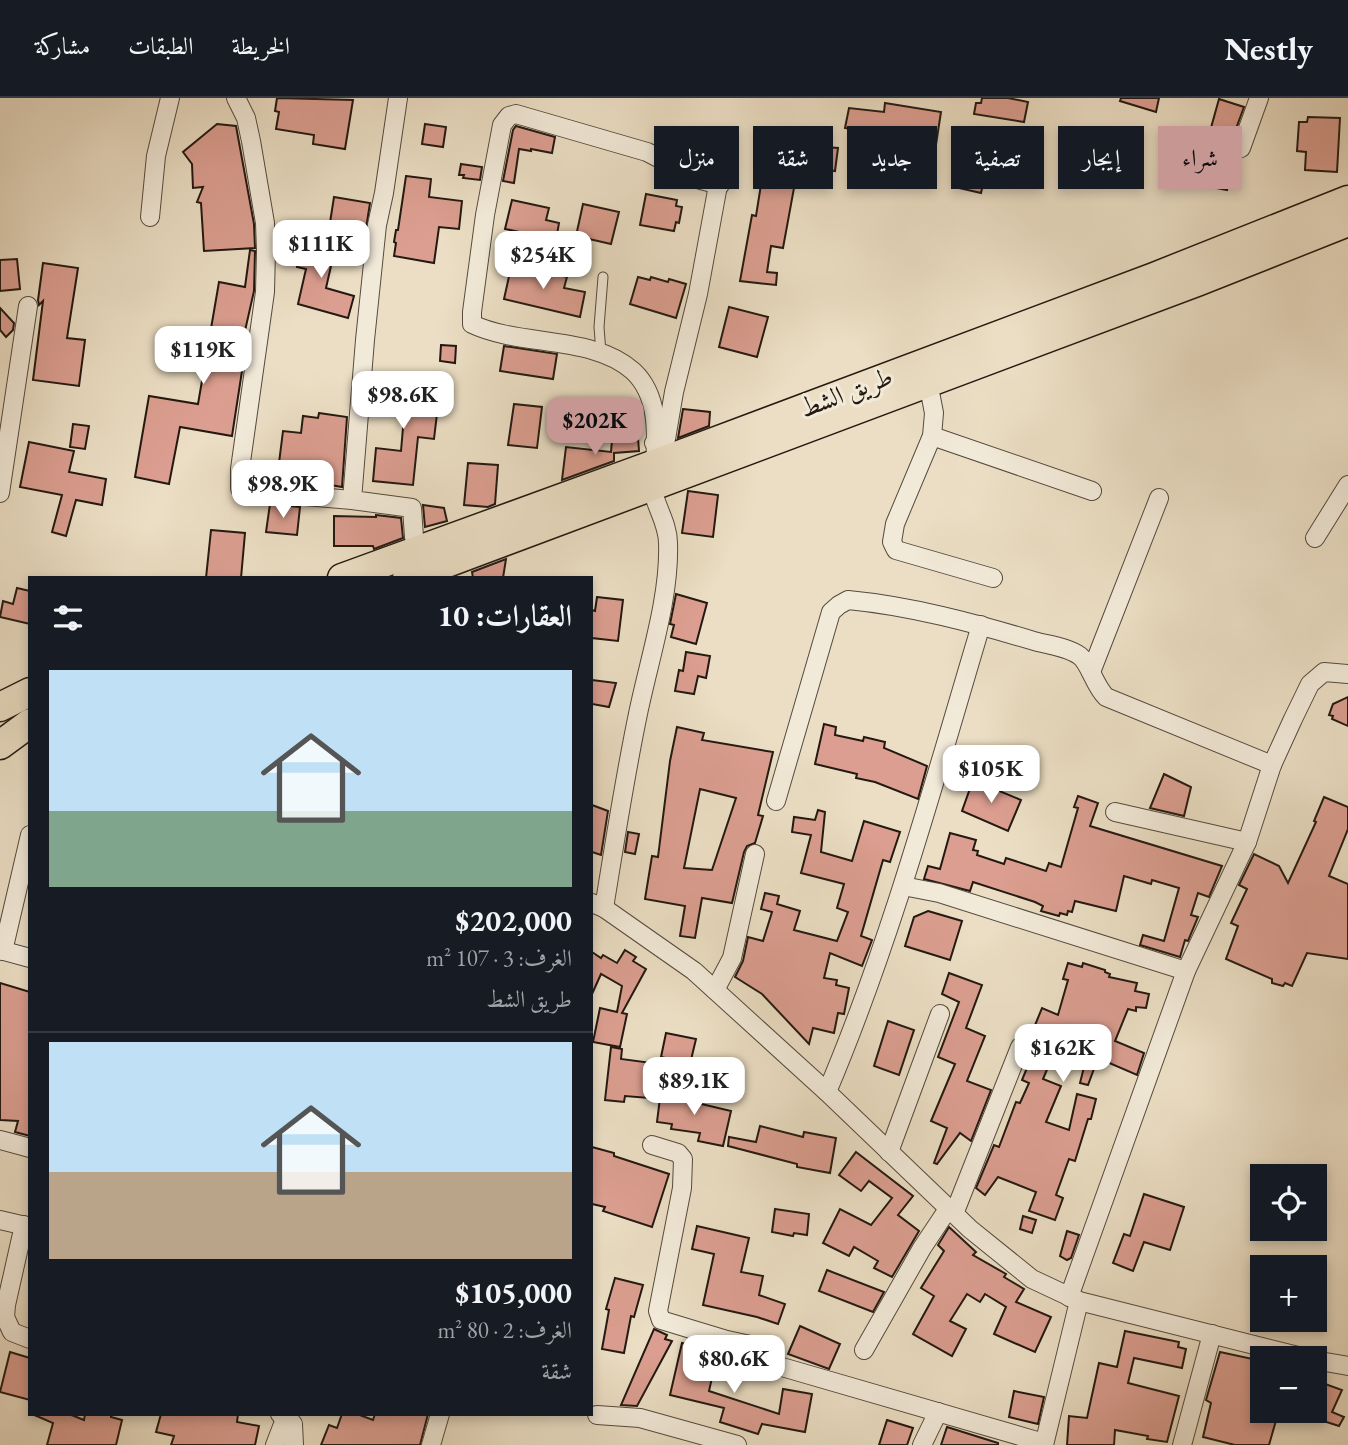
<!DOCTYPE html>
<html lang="ar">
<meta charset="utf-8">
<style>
:root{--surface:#171b24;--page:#242831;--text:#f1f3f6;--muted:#9ea1a6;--line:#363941;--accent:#c59692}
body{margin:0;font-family:"EB Garamond",Amiri,serif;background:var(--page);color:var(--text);direction:rtl;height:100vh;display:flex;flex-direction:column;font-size:26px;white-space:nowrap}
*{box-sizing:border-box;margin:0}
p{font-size:23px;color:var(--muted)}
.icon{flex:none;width:38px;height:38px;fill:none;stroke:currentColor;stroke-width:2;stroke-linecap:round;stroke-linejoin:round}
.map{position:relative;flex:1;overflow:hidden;direction:ltr}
.drawer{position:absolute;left:28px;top:478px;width:565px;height:840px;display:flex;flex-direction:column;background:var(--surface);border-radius:0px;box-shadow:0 4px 10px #0003;direction:rtl}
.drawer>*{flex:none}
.top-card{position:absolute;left:614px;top:28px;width:628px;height:63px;direction:rtl;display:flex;gap:14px}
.buttons{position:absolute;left:1250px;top:1066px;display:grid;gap:14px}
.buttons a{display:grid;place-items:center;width:77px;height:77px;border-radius:0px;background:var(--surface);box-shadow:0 4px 10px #0003;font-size:35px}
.price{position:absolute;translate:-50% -60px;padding:0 16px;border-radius:14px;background:#fff;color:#222;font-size:23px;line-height:46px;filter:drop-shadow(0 2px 4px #0008)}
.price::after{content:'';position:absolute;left:50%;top:42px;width:21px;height:16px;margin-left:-10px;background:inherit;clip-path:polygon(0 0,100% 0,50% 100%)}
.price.on{background:var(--accent);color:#111}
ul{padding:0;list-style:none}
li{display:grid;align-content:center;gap:14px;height:371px;padding:0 21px}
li+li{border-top:2px solid var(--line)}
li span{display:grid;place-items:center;height:217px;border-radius:0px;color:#555}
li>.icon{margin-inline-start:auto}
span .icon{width:126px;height:126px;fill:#fffc;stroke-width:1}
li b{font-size:30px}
h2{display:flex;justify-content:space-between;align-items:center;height:84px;padding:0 21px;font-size:30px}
.tag{padding:0 24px;border-radius:0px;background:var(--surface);box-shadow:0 4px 10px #0003;font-size:24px;line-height:63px}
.tag.on{background:var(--accent);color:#111}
header{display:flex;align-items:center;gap:42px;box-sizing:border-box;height:98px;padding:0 35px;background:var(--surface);border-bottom:2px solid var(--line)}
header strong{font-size:33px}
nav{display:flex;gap:38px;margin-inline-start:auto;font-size:24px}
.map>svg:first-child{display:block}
.building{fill:#db9e90;stroke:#231911;stroke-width:2;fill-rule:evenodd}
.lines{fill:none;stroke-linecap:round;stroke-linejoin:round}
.service-casing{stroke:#554a3e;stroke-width:11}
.minor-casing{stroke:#554a3e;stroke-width:20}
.trunk-casing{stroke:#231911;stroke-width:31}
.service{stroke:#f2ead9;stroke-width:9}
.minor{stroke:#f2ead9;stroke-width:18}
.trunk{stroke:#ebdec4;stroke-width:28}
.labels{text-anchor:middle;stroke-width:6;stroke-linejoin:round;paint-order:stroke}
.street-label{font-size:26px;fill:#231911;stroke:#f2ead9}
</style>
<header>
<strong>Nestly</strong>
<nav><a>الخريطة</a><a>الطبقات</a><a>مشاركة</a></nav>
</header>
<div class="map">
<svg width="1348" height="1347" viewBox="0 0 1348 1347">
<rect width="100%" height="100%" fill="#ebdec4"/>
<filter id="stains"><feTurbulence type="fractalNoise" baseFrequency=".00286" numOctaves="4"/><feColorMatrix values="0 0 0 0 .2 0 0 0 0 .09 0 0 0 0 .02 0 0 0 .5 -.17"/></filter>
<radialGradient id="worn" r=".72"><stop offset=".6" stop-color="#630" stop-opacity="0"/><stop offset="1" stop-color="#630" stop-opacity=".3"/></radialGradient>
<g class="building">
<polygon points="277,0 353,2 345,51 313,46 314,37 276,31 279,14 275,13"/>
<polygon points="982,0 1008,0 1028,4 1024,24 974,16 976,5 981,5"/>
<polygon points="1121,0 1159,0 1156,14 1120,3"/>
<polygon points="1219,1 1244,9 1230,47 1231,57 1234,58 1227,92 1201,87 1206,58 1172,52 1175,38 1207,44"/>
<polygon points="885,5 941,14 935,53 904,49 906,35 862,29 861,33 845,30 849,10 884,14"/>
<polygon points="1308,19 1340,20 1337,74 1305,72 1306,54 1297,53 1299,24 1307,24"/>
<polygon points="217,26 236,28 254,126 255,150 204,153 201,105 197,104 203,89 193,90 192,66 183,54"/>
<polygon points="425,26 446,29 443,49 422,46"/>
<polygon points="516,28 555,39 552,55 531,51 531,53 519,51 514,85 503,83 513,32"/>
<polygon points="782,46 838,50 835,73 798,68 783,150 771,148 767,174 777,175 776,187 740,183 752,117 756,118 763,74 778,76"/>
<polygon points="967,54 989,59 981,95 959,90"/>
<polygon points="461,66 482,69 480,82 463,80 464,77 459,77"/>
<polygon points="406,78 431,81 429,99 462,103 459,131 439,129 434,165 394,158 396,145 394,144 396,132 398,132"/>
<polygon points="646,96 677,102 676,108 682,109 679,125 676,124 674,133 640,127"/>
<polygon points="334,99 370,105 365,137 329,131"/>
<polygon points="512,102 549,110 546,122 559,125 556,142 505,131"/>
<polygon points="583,106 619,114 611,146 576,138"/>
<polygon points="303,140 336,146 326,190 354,198 348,220 298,206 306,171 297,169"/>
<polygon points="250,152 255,153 254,193 242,246 246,247 232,338 180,329 169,386 135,379 149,298 198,306 219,184 245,189"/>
<polygon points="17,161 20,191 0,193 0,162"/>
<polygon points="43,165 78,170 67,240 85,242 79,288 33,282 43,203 39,207 38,202"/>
<polygon points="512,165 567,179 564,190 585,194 580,219 504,201"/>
<polygon points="638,179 650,182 651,179 668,184 669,181 686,186 676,220 630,206"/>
<polygon points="729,209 768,219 757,259 719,249"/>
<polygon points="0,210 14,225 13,232 6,239 0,232"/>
<polygon points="441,247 456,248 455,265 440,263"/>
<polygon points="504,248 557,256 553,281 500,273"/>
<polygon points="373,283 400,286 399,294 439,299 434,341 418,339 413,387 373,383 376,350 401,353 404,318 402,318 402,314 371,311"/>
<polygon points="587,302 621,307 618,331 588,326 590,315 586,314"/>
<polygon points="514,306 542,309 537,350 508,347"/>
<polygon points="683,311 710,314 709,328 678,340"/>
<polygon points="319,315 347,319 342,389 319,385 320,378 278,373 283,333 301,335 303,318 318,320"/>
<polygon points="73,326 89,328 85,351 70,349"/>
<polygon points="638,340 639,353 614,355 614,363 562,382 566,349 611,354 612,342"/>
<polygon points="29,344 74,353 69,374 106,381 102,407 76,402 66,438 52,434 62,397 20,389"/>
<polygon points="468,365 498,367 495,406 488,409 464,407"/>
<polygon points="688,393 718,397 713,439 682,435"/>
<polygon points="270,406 300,409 297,437 266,434"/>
<polygon points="423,407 444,410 447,423 425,429"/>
<polygon points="376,417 401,420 403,440 374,451 373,448 334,448 334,418 376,419"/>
<polygon points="211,432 245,435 241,480 206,480"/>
<polygon points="506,461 503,480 473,480 472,474"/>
<polygon points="17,490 30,493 30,526 0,519 3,503 13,506"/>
<polygon points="676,496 707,505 696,546 671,539 674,527 670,526"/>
<polygon points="597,499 623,502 618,543 592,540 592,512 595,513"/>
<polygon points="686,554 710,558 706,580 698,578 694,596 675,593 679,572 683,573"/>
<polygon points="592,582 616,585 609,609 592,606"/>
<polygon points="1348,599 1348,628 1332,621 1333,618 1329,617 1333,606"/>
<polygon points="824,626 836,629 835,637 863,643 864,639 885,644 884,650 927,668 918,701 875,684 856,680 857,676 815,666"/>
<path d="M677,629L704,635L702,642L773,654L758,717L763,718L755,745L747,748L744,754L732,805L702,800L695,840L680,838L685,808L645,801L652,758L658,759L670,663ZM700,691L736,700L712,772L684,770Z"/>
<polygon points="1164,676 1191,689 1184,718 1150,710"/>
<polygon points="973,682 1021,702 1008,733 962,713"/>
<polygon points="1078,698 1098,705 1090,728 1222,768 1209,799 1198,795 1191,817 1198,819 1188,843 1185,842 1180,859 1140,847 1143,837 1164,843 1179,790 1152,782 1151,786 1124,778 1116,813 1075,803 1072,814 1068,813 1067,817 1060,815 1059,818 1041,813 1043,808 1035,804 973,784 970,793 924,781 928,768 940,771 950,735 976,742 973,752 978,753 977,757 1004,766 1006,760 1046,773 1049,765 1061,769 1078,710 1074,709"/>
<polygon points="1324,699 1348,709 1348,731 1329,778 1348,786 1348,861 1307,855 1292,888 1285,885 1283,888 1272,885 1272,881 1226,861 1238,828 1231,825 1247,791 1239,787 1254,756 1279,768 1288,785 1316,724 1314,723"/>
<polygon points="592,707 608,713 601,757 592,754"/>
<polygon points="818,712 825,714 821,754 852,763 864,723 900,734 890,764 883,762 861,838 872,842 862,868 830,855 824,880 837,882 836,887 849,890 844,916 838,915 834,935 813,930 809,946 762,896 735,879 743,863 748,839 763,843 772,814 761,811 765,795 779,798 777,806 800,813 794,832 837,843 848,814 837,810 844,786 801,775 811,737 792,734 794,719 815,722"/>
<polygon points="628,734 639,736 635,756 625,754"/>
<polygon points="928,813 962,823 950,862 905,848 914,819"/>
<polygon points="625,852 636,859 633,863 646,871 622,915 627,916 620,949 593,944 600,910 617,914 622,888 601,876 592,896 592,854 601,860 603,857 617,865"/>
<polygon points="1068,865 1082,869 1083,865 1105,872 1105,874 1110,876 1109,879 1137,885 1135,893 1149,896 1146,910 1136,909 1136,913 1128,911 1115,943 1144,955 1137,977 1098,960 1088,987 1080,985 1090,945 1081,942 1072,961 1054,955 1043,981 1061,988 1046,1024 1069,1032 1077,996 1096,1001 1091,1021 1088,1021 1075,1063 1069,1061 1056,1097 1063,1100 1055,1122 1029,1113 1036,1094 998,1079 985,1097 976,1090 994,1047 999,1049 1016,1004 1020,1005 1029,985 1022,982 1027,970 1025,969 1031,953 1033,938 1031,937 1042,910 1058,917 1068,882 1063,881"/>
<polygon points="949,875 982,887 966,930 985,938 967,983 991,992 971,1043 960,1035 937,1066 934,1065 947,1030 931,1023 955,966 938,959 959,904 942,896"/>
<polygon points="0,885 30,894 30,1038 15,1034 18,1023 0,1022"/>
<polygon points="888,923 914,932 899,977 874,968"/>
<polygon points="666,935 696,941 690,966 661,959"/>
<polygon points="611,949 622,951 621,961 652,965 649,1000 625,998 624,1004 605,1002"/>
<polygon points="661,992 694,996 693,1004 731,1013 723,1048 698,1043 700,1035 671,1031 672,1026 657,1024"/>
<polygon points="760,1028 803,1039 804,1034 836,1040 830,1075 797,1069 797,1066 728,1048 729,1039 756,1044"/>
<polygon points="592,1049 614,1055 614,1058 669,1076 652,1129 603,1113 605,1109 592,1106"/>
<polygon points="856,1054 913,1098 898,1117 919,1133 892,1179 874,1170 878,1163 854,1149 849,1158 823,1145 840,1111 871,1127 892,1100 869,1083 861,1093 839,1077"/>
<polygon points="1144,1096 1184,1109 1170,1152 1144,1144 1133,1173 1113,1165 1124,1136 1130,1138"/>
<polygon points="775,1111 809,1116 807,1137 794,1135 793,1138 772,1134"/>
<polygon points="1023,1118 1036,1122 1032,1135 1020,1131"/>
<polygon points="697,1128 749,1140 741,1174 763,1178 759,1197 785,1206 778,1226 757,1219 703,1207 714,1156 692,1151"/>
<polygon points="949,1129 976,1154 973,1157 1006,1176 1004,1179 1024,1191 1016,1204 1051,1219 1035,1254 994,1236 1006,1209 985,1196 980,1204 967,1196 950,1223 966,1231 952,1258 913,1236 934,1198 921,1190 944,1153 938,1147"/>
<polygon points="1067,1133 1079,1137 1071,1160 1067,1162 1060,1158"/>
<polygon points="827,1172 884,1194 873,1214 819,1193"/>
<polygon points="615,1180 643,1187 634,1219 631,1218 624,1255 602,1251 609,1212 606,1211"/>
<polygon points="800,1228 840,1246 829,1271 788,1256"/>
<polygon points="654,1231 667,1237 665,1241 672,1243 637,1308 621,1307"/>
<polygon points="1125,1233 1179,1244 1178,1249 1186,1251 1182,1270 1134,1260 1128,1285 1179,1298 1167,1344 1147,1341 1148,1338 1115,1332 1114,1347 1067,1347 1069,1318 1087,1320 1099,1265 1117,1269"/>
<polygon points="682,1245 718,1253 709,1293 779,1316 783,1291 812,1296 805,1334 762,1326 758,1336 720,1324 724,1310 670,1297"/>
<polygon points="10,1254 30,1260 30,1302 0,1294"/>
<polygon points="1220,1254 1262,1263 1262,1312 1279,1312 1269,1347 1235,1347 1203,1339 1211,1305 1206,1302"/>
<polygon points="1314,1282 1342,1292 1332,1314 1344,1319 1339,1328 1314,1320"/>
<polygon points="1014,1293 1044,1299 1038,1326 1009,1319"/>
<polygon points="32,1316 69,1316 84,1322 85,1316 111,1316 111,1319 122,1322 116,1347 47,1347 53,1325"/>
<polygon points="161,1316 238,1316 237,1324 259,1328 255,1347 171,1347 174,1338 156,1334"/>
<polygon points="342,1316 357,1316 373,1322 375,1316 428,1316 420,1347 321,1347 329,1327 337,1330"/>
<polygon points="887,1322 913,1330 907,1347 879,1347"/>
<polygon points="947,1329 998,1345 998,1347 941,1347"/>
</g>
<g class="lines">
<g class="service-casing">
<polyline id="service" points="601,255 599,229 603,179"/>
</g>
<g class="minor-casing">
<g id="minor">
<polyline points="236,0 246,20 251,43 265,125 266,153 265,194 240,371 240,390 247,393 352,402"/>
<polyline points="398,0 384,95 377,127 365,242 352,402 412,410 414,439 418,451"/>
<polyline points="1241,50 1259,0"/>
<polyline points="150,119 156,58 170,0"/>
<polyline points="928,284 934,315 932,338 895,426 892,444 896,452 993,480"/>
<polyline points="932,338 1092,393"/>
<polyline points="654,345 666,341 674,294 698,196 723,60"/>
<polyline points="0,395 28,208"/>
<polyline points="1315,440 1348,387"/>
<polyline points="1091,574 1159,400"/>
<path d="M776,703L831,514L839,507L848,502C911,508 974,525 1034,543C1048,547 1068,549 1080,558C1090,566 1094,587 1106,599L1272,667"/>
<polyline points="1115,714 1247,744"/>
<polyline points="903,788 939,795 1186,873"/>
<polyline points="592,805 604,810 694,873 827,994 970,1131 1032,1181 1079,1203 1306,1260"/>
<path d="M604,810C615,743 625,677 639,611C650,559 670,498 668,445C668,425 655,408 652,389C652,382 654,375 655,368C657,336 659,297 633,273C593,237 520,249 472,226V214L485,117L502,27L509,18L516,16L647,54L701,82L720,87"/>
<polyline points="0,852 30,860"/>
<polyline points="3,853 30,737"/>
<polyline points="715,892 732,860 755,756"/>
<path d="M827,994C891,843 934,684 981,527"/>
<polyline points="0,1042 30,1050"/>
<polyline points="652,1047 678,1055 683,1061 682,1090 658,1213 661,1222 727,1242 755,1248 760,1251 769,1264 782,1269 1044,1345"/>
<polyline points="889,1054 940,916"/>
<polyline points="954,1116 1020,949"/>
<polyline points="0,1122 30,1129"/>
<polyline points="24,1127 6,1207 5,1219 12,1234 30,1241"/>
<polyline points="1069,1199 1186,873 1247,744 1272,667 1293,621 1310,586 1324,574 1348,576"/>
<polyline points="864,1252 922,1150 948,1111"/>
<polyline points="1314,1262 1348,1268"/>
<polyline points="280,1316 286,1318 293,1326 294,1347"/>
<polyline points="597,1317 640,1320 737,1347"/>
<polyline points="275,1347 287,1316"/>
<polyline points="431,1347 440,1316"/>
<polyline points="922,1347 938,1314"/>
<polyline points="1044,1347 1079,1203"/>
<polyline points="1182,1347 1212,1236"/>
</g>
</g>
<g class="trunk-casing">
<g id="trunk">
<polyline points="342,480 655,366 1154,179 1348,102"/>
<polyline points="407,480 1197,184 1348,124"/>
<polyline points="0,609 30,594"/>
<polyline points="0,647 30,625"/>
</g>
</g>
<use href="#service" class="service"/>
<use href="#minor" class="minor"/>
<use href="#trunk" class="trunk"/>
</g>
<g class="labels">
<g class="street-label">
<text transform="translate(846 294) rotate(-21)" y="9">طريق الشط</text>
</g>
</g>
<rect width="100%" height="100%" filter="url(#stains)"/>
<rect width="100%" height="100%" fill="url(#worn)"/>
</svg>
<div class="buttons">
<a><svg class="icon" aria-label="locate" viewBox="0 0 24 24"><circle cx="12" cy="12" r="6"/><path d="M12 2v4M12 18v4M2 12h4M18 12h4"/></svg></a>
<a>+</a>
<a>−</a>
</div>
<b class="price" style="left:321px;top:182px">$111K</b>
<b class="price" style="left:543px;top:193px">$254K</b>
<b class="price" style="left:203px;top:288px">$119K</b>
<b class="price" style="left:403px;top:333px">$98.6K</b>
<b class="price on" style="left:595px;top:359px">$202K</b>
<b class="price" style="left:283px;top:422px">$98.9K</b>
<b class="price" style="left:991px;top:707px">$105K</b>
<b class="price" style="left:1063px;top:986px">$162K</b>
<b class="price" style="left:694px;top:1019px">$89.1K</b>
<b class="price" style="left:734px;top:1297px">$80.6K</b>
<div class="top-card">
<a class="tag on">شراء</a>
<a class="tag">إيجار</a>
<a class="tag">تصفية</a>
<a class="tag">جديد</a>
<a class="tag">شقة</a>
<a class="tag">منزل</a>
</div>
<section class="drawer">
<h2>العقارات: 10<svg class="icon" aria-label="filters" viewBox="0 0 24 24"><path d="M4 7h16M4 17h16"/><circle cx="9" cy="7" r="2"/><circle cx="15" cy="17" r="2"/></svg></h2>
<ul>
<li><span style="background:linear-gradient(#bfe0f5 65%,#7fa58c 0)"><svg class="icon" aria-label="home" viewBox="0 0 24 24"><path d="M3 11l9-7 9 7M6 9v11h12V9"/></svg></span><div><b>$202,000</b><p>الغرف: 3 · 107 m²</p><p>طريق الشط</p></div></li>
<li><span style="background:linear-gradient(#bfe0f5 60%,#b9a48a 0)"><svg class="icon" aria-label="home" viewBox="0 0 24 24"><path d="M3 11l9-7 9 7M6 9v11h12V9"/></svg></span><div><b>$105,000</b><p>الغرف: 2 · 80 m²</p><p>شقة</p></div></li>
</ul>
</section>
</div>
